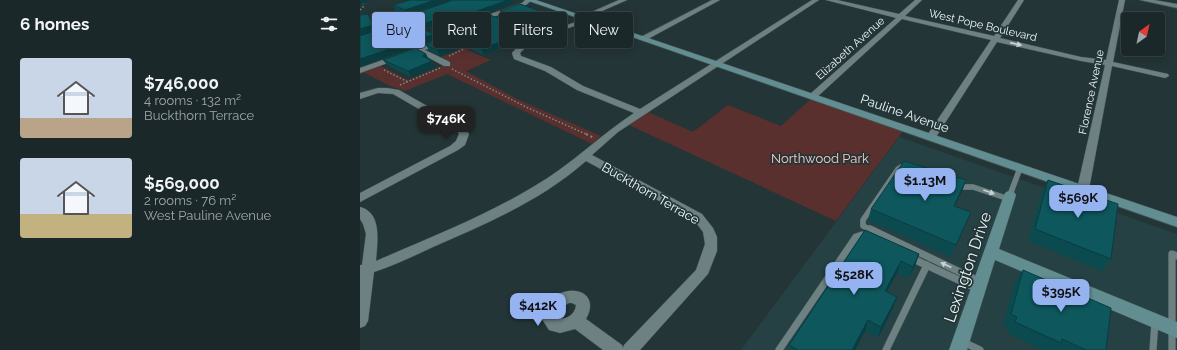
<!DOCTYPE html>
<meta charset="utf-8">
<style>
:root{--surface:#1b2829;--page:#283435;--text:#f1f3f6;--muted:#a0a6a8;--line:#394446;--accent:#95b2f1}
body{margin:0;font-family:Raleway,sans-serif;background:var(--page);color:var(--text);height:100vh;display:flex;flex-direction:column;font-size:15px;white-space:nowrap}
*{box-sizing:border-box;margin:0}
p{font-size:13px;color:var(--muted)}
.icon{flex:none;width:22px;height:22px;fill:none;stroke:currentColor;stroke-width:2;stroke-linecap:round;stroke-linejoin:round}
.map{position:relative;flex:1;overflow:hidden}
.panel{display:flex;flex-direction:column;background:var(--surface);width:360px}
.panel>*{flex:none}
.top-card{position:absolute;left:12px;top:12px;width:380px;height:36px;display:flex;gap:8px}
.needle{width:26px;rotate:33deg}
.buttons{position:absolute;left:761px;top:12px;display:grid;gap:8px}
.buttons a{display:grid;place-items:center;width:44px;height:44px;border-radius:4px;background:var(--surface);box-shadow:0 2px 10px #0003,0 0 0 1px var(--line);font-size:20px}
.price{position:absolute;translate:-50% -34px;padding:0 9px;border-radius:8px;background:var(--accent);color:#111;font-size:13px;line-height:26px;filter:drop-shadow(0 1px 2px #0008)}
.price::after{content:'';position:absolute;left:50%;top:24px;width:12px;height:9px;margin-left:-6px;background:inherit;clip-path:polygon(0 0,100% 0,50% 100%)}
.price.active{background:#222;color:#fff}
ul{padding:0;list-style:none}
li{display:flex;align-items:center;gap:12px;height:100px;padding:0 20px}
li span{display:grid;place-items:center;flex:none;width:112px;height:80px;border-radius:4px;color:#555}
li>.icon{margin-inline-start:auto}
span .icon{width:48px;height:48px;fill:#fffc;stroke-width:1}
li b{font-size:17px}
h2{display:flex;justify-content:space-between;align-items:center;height:48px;padding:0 20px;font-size:17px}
.chip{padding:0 14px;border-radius:4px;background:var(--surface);box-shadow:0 2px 10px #0003,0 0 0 1px var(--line);font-size:14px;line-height:36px}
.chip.active{background:var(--accent);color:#111}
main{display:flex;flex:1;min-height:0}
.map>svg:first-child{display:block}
.built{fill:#264143}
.green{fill:#59302e}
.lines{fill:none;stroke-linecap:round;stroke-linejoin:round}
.lane-far1-casing{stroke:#425152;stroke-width:6}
.lane-casing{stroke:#425152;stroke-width:8}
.street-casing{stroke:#425152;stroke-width:1}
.secondary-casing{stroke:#425152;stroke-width:1}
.path-far1{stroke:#798788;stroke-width:1.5;stroke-dasharray:1.5 2;stroke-linecap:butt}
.path{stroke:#798788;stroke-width:2;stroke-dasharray:2 3;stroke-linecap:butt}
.lane-far1{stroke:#6d8082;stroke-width:5.5}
.lane{stroke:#6d8082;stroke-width:7}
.street{fill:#6d8082;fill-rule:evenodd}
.secondary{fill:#628e92;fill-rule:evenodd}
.wall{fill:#0b4b50}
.shaded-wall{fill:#093d41}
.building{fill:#0d575d;stroke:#093d41}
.oneway{fill:#c7d3d5}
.labels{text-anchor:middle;stroke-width:3.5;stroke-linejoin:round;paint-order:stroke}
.far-street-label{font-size:11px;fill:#edf7f8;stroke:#243537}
.street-label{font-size:13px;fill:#edf7f8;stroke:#243537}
.park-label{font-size:13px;fill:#fac8c3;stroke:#243537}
.near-street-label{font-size:16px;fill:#edf7f8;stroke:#243537}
</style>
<main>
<section class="panel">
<h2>6 homes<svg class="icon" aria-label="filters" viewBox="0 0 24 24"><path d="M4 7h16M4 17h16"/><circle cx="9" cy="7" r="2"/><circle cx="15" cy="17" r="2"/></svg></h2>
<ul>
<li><span style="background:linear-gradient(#c9d6e8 75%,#b9a48a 0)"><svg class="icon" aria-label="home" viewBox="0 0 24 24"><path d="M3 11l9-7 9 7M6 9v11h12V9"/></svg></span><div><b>$746,000</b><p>4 rooms · 132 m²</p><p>Buckthorn Terrace</p></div></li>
<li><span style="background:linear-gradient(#c9d6e8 70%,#c2b280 0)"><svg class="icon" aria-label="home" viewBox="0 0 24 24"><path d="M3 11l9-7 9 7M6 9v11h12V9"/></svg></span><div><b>$569,000</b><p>2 rooms · 76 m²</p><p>West Pauline Avenue</p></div></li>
</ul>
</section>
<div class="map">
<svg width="817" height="350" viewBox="0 0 817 350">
<rect width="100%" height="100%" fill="#243537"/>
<polygon class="built" points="539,137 817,234 817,350 381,350"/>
<g class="green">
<polygon points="195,12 199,13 107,50 131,60 106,71 157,99 241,136 232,144 87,74 45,91 30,86 5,73 0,74 0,72 19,65 48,80 91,62 81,57"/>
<polygon points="451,99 543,131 476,221 269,125 288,112 333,132 368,105 421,126"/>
</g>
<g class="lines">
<g class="lane-far1-casing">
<g id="lane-far1">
<polyline points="598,187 613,187 649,199"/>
<polyline points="650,195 660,168"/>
<polyline points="512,230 503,226 503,220 538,169 541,167 546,169"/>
</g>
</g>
<g class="lane-casing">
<g id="lane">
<polyline points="510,229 621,282"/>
<polyline points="551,258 618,289"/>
<polyline points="603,342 620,350"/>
<polyline points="419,350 496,237 502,235 507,237"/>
<polyline points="526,350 567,265"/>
<polyline points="793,350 795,321"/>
<polyline points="812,350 812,254 817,256"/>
</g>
</g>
<g class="street-casing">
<g id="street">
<polygon points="165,0 172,0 166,5 90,33 85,43 65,50 90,62 90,66 84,66 58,52 0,73 0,68 79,40 84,30 162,3"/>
<path d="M259,0H267L224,19L220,24C201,31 174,38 160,53L161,56L191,67L223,86L280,109L452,0H459L258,132L232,155L342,214L353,228L357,237V251L348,274L280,350H243L215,329L200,333L189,330L182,319C186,280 246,283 226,319L262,345L263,348L264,345L336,270L345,244L343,232L334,220L226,161C182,200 126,224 73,247C54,256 35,265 14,272L8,321L5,326L0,328V265H2L6,234L3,224L0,219V207C23,213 17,243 16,261C69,238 123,217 173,187C210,166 239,136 274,113L217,90L185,71L154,59L152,53C165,37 197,28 216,22L220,17ZM209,303H212L216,305C215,315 207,319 198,319L197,317L201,308Z"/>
<polygon points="352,0 360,0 286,40 280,40 279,38"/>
<polygon points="466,0 477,0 539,14 555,0 562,0 545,16 634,36 658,0 664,0 640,38 721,57 746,60 759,0 765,0 753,62 808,74 809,76 805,78 752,66 729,189 727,192 719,192 717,189 745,65 721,61 637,42 576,137 571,140 566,137 631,40 542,19 456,98 453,99 449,96 450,94 536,18"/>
<polygon points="780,0 794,0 817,4 817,8"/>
<polygon points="68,9 71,11 70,12 57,16 33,29 28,28 53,14"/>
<polygon points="18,88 27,88 39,90 104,127 109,134 105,145 98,150 0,202 0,193 90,146 96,141 99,134 97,131 33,94 18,93 0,99 0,93"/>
</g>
</g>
<g class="secondary-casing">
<g id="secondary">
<polygon points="166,0 176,0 817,217 817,227"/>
<polygon points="650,191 654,192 656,195 639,249 817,322 817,338 635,260 607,350 589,350 644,195 646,192"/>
</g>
</g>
<g class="path-far1">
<polyline points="0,10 3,7 3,3"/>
<polyline points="89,56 108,47"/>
<polyline points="92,69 166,107 228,135"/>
<polyline points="24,70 48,82"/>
<polyline points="40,85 80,68"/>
</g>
<polyline class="path" points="226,134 234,138"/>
<use href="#lane-far1" class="lane-far1"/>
<use href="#lane" class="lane"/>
<use href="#street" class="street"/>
<use href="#secondary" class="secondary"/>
</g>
<g class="wall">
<polygon points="50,0 47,15 35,10 33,5"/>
<polygon points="154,3 92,26 84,22 64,30 77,39 0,66 55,17 53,14"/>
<polygon points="140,11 200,18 201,23 154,44 152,43 124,55 104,46 80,56 69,50 66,45 83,39 102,29 100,25 160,23 142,16"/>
<polygon points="66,54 69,60 75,67 51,77 27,65 23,60"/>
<polygon points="606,180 595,206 611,212 591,257 508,220 511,209"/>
<polygon points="688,180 751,259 742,271 668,241 682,192"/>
<polygon points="505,230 559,254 555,266 548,278 537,273 527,292 537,297 533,308 518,338 505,331 495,350 429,350 429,345"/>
<polygon points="663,270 746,350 682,350 648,333 649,328 643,325 655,282"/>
</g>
<g class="shaded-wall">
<polygon points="0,0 8,0 0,6"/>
<polygon points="75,0 90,0 47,15 45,10"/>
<polygon points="148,0 152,0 154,3 92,26 89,21"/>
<polygon points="8,14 11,19 16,30 0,36 0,29"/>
<polygon points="82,18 84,22 58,31 56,26"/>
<polygon points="200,18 201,23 154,44 152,39"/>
<polygon points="74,34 77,39 0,66 0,59"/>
<polygon points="150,38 152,43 124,55 122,49"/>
<polygon points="101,41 104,46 80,56 77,50"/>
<polygon points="66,54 69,60 62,56"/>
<polygon points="72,61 75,67 51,77 48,71"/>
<polygon points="606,180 602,192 589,217 594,206"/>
<polygon points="559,254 555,266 548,278 553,267"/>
<polygon points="541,261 537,273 521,302 525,291"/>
<polygon points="537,297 533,308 518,338 521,327"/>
<polygon points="508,320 505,331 495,350 492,350"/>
</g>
<g class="building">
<polygon points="50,0 75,0 45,10 33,5"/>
<polygon points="93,0 148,0 89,21 82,18 56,26 74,34 0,59 0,36 58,16 53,14"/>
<polygon points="160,4 200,18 152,39 150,38 122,49 101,41 77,50 66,45 83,39 85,36 106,28 100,25 129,15 155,23 160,23 160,19 140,11"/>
<polygon points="8,14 13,25 0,29 0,15"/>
<polygon points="55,48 66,54 62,56 72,61 48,71 23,60"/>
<polygon points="544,161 606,180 594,206 611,212 596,245 511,209"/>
<polygon points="688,180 758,204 751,259 675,229"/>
<polygon points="505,230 559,254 553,267 541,261 525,291 537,297 521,327 508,320 492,350 437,350 429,345"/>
<polygon points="663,270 751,308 746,350 726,350 702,339 701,343 655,322 657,317 651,314"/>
</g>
<defs><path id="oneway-solid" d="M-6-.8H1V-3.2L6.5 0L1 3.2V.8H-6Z"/></defs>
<g class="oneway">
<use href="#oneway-solid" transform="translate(656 44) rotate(13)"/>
<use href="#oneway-solid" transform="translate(629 192) rotate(20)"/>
<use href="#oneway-solid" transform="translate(586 265) rotate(-155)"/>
</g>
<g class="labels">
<g class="far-street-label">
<text transform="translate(623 25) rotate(13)" y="4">West Pope Boulevard</text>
<text transform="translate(490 48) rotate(-42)" y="4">Elizabeth Avenue</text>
<text transform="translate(731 92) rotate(-78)" y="4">Florence Avenue</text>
</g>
<g class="street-label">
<text transform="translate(545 113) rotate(19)" y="5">Pauline Avenue</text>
<text transform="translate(291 193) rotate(30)" y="5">Buckthorn Terrace</text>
</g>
<g class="park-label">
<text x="460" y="163">Northwood Park</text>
</g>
<g class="near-street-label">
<text transform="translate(607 267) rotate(-71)" y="6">Lexington Drive</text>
</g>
</g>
</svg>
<div class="buttons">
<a><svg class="needle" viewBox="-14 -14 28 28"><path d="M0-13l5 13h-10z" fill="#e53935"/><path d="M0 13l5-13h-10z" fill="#a0a6a8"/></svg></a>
</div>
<b class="price active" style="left:86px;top:140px">$746K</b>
<b class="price" style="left:565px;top:202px">$1.13M</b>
<b class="price" style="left:718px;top:219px">$569K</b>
<b class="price" style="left:494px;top:296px">$528K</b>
<b class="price" style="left:701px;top:313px">$395K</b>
<b class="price" style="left:178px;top:327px">$412K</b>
<div class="top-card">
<a class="chip active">Buy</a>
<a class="chip">Rent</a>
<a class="chip">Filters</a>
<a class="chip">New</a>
</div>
</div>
</main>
